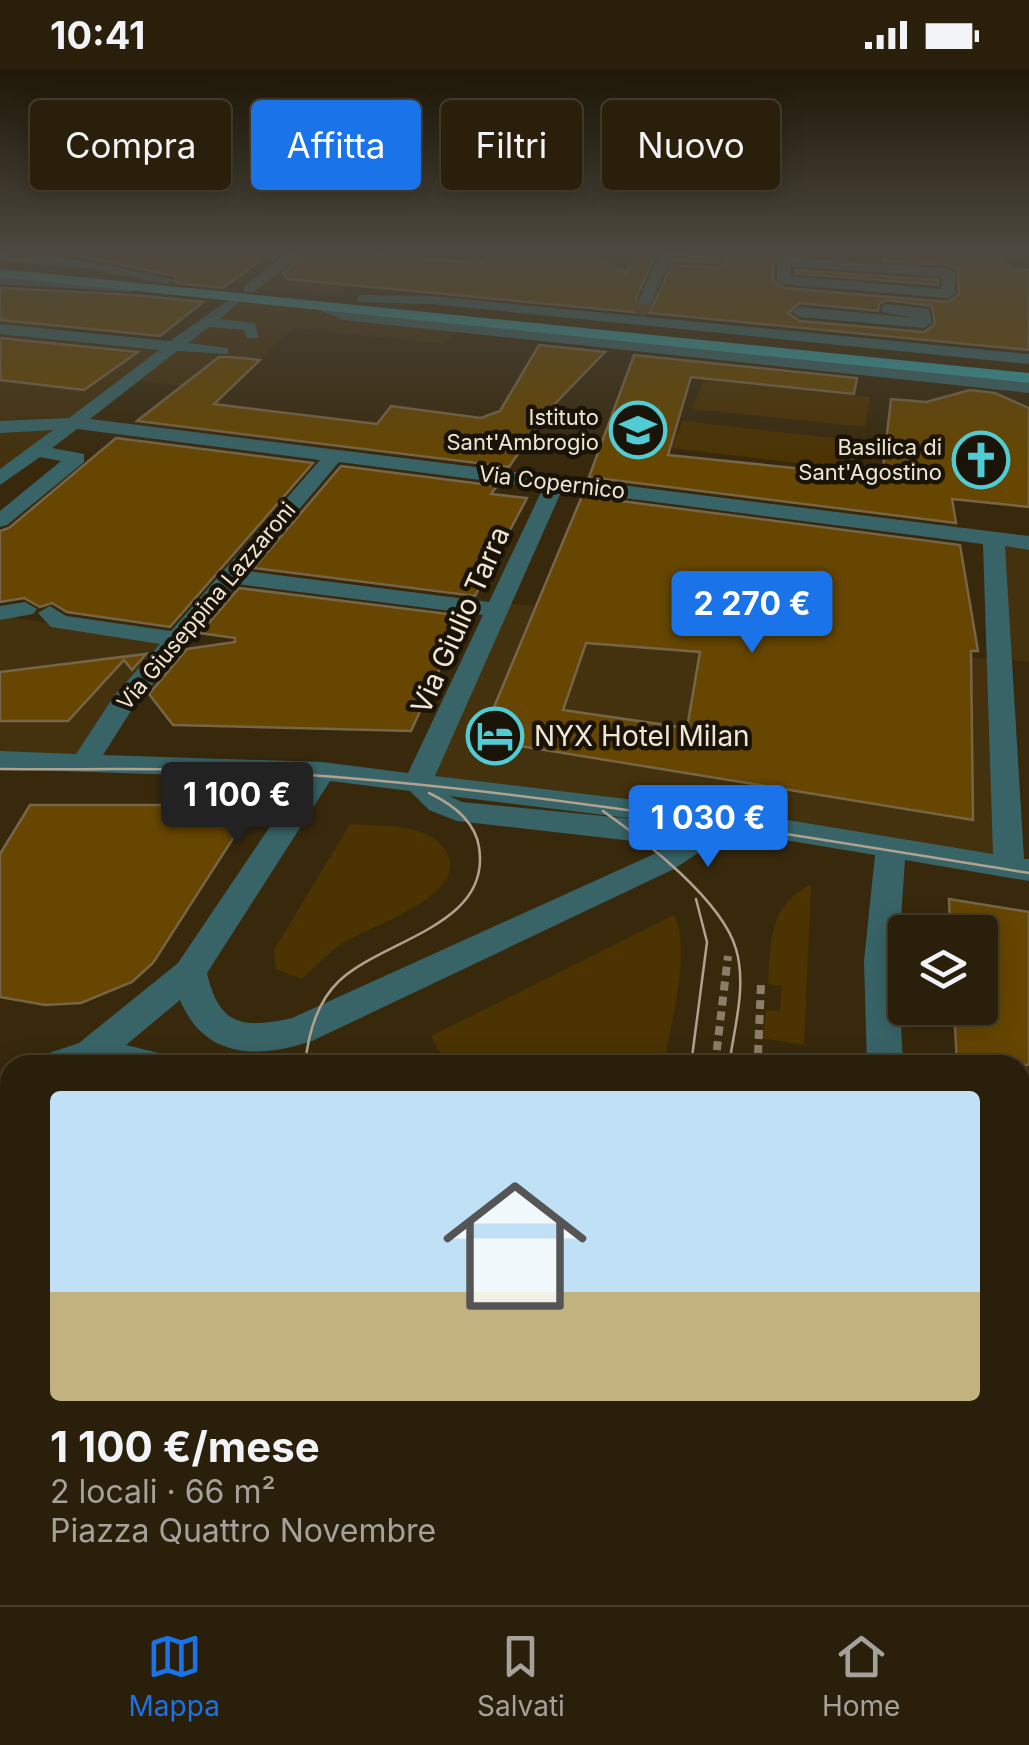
<!DOCTYPE html>
<html lang="it">
<meta charset="utf-8">
<style>
:root{--surface:#2a1f0a;--page:#322713;--text:#f1f3f6;--muted:#a5a29c;--line:#463d2b;--accent:#1a73e8}
body{margin:0;font-family:Inter,sans-serif;background:var(--page);color:var(--text);height:100vh;display:flex;flex-direction:column;font-size:38px;white-space:nowrap}
*{box-sizing:border-box;margin:0}
p{font-size:32px;color:var(--muted)}
.icon{flex:none;width:55px;height:55px;fill:none;stroke:currentColor;stroke-width:2;stroke-linecap:round;stroke-linejoin:round}
.map{position:relative;flex:1;overflow:hidden}
.panel{position:absolute;left:0px;top:985px;width:1030px;height:550px;display:flex;flex-direction:column;background:var(--surface);border-radius:30px 30px 0 0;box-shadow:0 5px 25px #0003,0 0 0 2px var(--line)}
.panel>*{flex:none}
.banner{position:absolute;left:30px;top:30px;width:970px;height:90px;display:flex;gap:20px}
.buttons{position:absolute;left:888px;top:845px;display:grid;gap:20px}
.buttons a{display:grid;place-items:center;width:110px;height:110px;border-radius:10px;background:var(--surface);box-shadow:0 5px 25px #0003,0 0 0 2px var(--line);font-size:50px}
.price{position:absolute;translate:-50% -85px;padding:0 22px;border-radius:10px;background:var(--accent);color:#fff;font-size:32px;line-height:65px;filter:drop-shadow(0 2px 5px #0008)}
.price::after{content:'';position:absolute;left:50%;top:60px;width:30px;height:22px;margin-left:-15px;background:inherit;clip-path:polygon(0 0,100% 0,50% 100%)}
.price.on{background:#222;color:#fff}
ul{padding:0;list-style:none}
li{display:grid;align-content:center;gap:20px;height:530px;padding:0 50px}
li+li{border-top:2px solid var(--line)}
li span{display:grid;place-items:center;height:310px;border-radius:10px;color:#555}
li>.icon{margin-inline-start:auto}
span .icon{width:180px;height:180px;fill:#fffc;stroke-width:1}
li b{font-size:42px}
.tag{padding:0 35px;border-radius:10px;background:var(--surface);box-shadow:0 5px 25px #0003,0 0 0 2px var(--line);font-size:35px;line-height:90px}
.tag.on{background:var(--accent);color:#fff}
.status{display:flex;justify-content:space-between;align-items:center;height:70px;padding:0 50px;background:var(--surface);direction:ltr}
.status svg{height:28px;fill:currentColor}
.tab-bar{display:flex;justify-content:space-around;align-items:center;height:140px;border-top:2px solid var(--line);background:var(--surface);font-size:28px;color:var(--muted)}
.tab-bar a{display:grid;justify-items:center;gap:5px}
.tab-bar .on{color:var(--accent)}
.map>svg:first-child{display:block}
.built{fill:#44310d}
.green{fill:#4b3302}
.building{fill:#664600;stroke:#766548;stroke-width:2.5;fill-rule:evenodd}
.lines{fill:none;stroke-linecap:round;stroke-linejoin:round}
.minor-tunnel{stroke:#54452b;stroke-width:15;stroke-dasharray:15 8;stroke-linecap:butt}
.path{stroke:#8b7e68;stroke-width:8;stroke-dasharray:9 6;stroke-linecap:butt}
.minor{fill:#386468;fill-rule:evenodd}
.major{fill:#349ca3;fill-rule:evenodd}
.tram{stroke:#afa38f;stroke-width:2.5}
.labels{text-anchor:middle;stroke-width:9;stroke-linejoin:round;paint-order:stroke}
.far-poi-label{font-size:22px;fill:#f0e6d6;stroke:#1a1307;text-anchor:end}
.far-street-label{font-size:22px;fill:#f0e6d6;stroke:#1a1307}
.street-label{font-size:28px;fill:#f0e6d6;stroke:#1a1307}
.poi-label{font-size:28px;fill:#f0e6d6;stroke:#1a1307;text-anchor:start}
</style>
<div class="status"><b>10:41</b><svg viewBox="0 0 49 12"><path d="M0 12V9h3v3zM5 12V6h3v6zM10 12V3h3v9zM15 12V0h3v12zM26 1h20v11H26zM47 4h2v5h-2z"/></svg></div>
<div class="map">
<svg width="1029" height="1535" viewBox="0 0 1029 1535">
<rect width="100%" height="100%" fill="#38290d"/>
<g class="built">
<polygon points="327,180 659,180 641,221 377,197 378,191 338,226 251,219 299,183 321,185"/>
<polygon points="238,229 467,251 443,274 294,258 226,320 132,311"/>
<polygon points="0,235 81,243 52,260 168,280 73,352 0,356"/>
<polygon points="70,354 0,407 0,358"/>
<polygon points="1003,474 1029,477 1029,592 1005,589"/>
<polygon points="505,533 883,565 885,578 997,590 1005,792 425,709"/>
<polygon points="0,546 173,571 83,689 0,688"/>
</g>
<g class="green">
<polygon points="704,309 870,327 865,357 692,339"/>
<polygon points="683,351 860,371 855,400 671,378"/>
<path d="M350,754C373,756 404,754 426,764C436,768 444,776 448,785C465,825 375,855 350,869C332,879 317,894 302,909L276,899L274,880Z"/>
<path d="M811,815L804,975L763,968L766,940L780,941L782,916L768,914C771,873 768,834 811,815Z"/>
<path d="M674,845C692,881 670,954 664,995H439L440,983L431,966Z"/>
</g>
<g class="building">
<polygon points="91,180 286,180 273,190 269,184 223,218 176,213 175,206 84,187"/>
<polygon points="310,180 482,193 495,180 581,180 626,203 639,180 658,180 636,228 638,235 648,237 642,243 287,209 283,203"/>
<path d="M693,180L780,185L773,191V210L784,218L948,232L959,224L958,200L949,195L885,191L880,180L998,182L1010,199L1029,200V280L649,243L672,195L717,198L728,191L719,183ZM887,230L932,236L935,254L924,262L800,251L788,243L800,233L878,241L879,234Z"/>
<polygon points="795,200 938,210 938,215 795,203"/>
<polygon points="0,218 135,225 203,232 160,266 0,250"/>
<polygon points="0,268 138,282 84,320 0,310"/>
<polygon points="539,275 605,282 546,343 509,397 137,351 219,287 230,287 260,290 214,334 377,354 391,336 481,348 500,341"/>
<polygon points="634,285 857,308 854,324 691,307 668,385 882,407 891,329 926,332 970,320 995,323 1029,338 1029,437 952,429 956,453 589,407"/>
<polygon points="116,368 313,393 170,557 67,542 52,533 40,537 24,528 0,532 0,461 9,458"/>
<polygon points="341,396 497,416 491,424 527,428 475,526 254,498"/>
<path d="M582,426L960,475L978,581H971L973,750L496,672L487,654ZM586,573L700,582L687,658L563,640Z"/>
<polygon points="239,518 464,546 411,661 173,655 149,624 187,579 235,572 235,568 200,563"/>
<polygon points="146,584 132,600 124,590 68,651 0,651 0,602"/>
<polygon points="30,735 227,735 245,740 241,756 153,893 132,912 81,933 45,935 0,927 0,784"/>
<polygon points="949,829 1029,842 1029,995 957,995 954,938 980,938 980,862 950,862"/>
</g>
<g class="lines">
<polyline class="minor-tunnel" points="639,244 646,230"/>
<g class="path">
<polyline points="936,938 936,942"/>
<polyline points="758,984 761,914"/>
<polyline points="715,995 728,886"/>
</g>
<g class="minor">
<polygon points="292,180 307,180 254,222 244,222 244,216"/>
<polygon points="662,180 717,186 724,190 717,194 670,191 651,233 641,233 639,230"/>
<polygon points="0,182 88,191 174,210 167,214 88,199 0,190"/>
<path d="M784,187L949,199L956,203L955,224L948,228L784,214L777,210V191ZM791,196L942,207L941,219L791,206Z"/>
<polygon points="0,206 132,214 139,218 132,222 0,214"/>
<path d="M237,224L244,228L220,249L255,253L259,268H247L244,260L209,257L188,273L228,278V284L177,281L90,349L1029,466V480L1005,476L1024,789H1029V811L905,790L898,891L903,995H867L864,891L875,785L731,761L674,799L312,971C257,989 205,989 180,930L126,975L167,985L172,995H38L43,985L79,973L178,893L302,709L0,699V681L76,684L114,626L160,574L51,557L38,543L50,536L66,546L171,561L320,390L77,359L52,378L84,384V392L7,455L0,457V441L61,391L40,387L0,415V399L53,360L0,363V351L69,348L159,280L0,264V254L170,271ZM339,392L543,418L489,532L247,501ZM562,420L983,474L993,784L751,744L435,706ZM237,514L483,545L408,703L322,692L103,685L134,636ZM330,711L410,721L429,740L457,751L633,771L672,772L652,785L292,948C243,959 219,956 207,903ZM449,726L653,751L462,732Z"/>
<polygon points="363,225 432,226 1029,284 1029,294 432,234 358,232 358,226"/>
<polygon points="327,233 346,241 1029,313 1029,323 343,250 322,241 322,235"/>
<polygon points="887,234 929,239 932,253 924,258 800,247 792,242 800,237 916,248 882,242 882,236"/>
<polygon points="25,532 37,539 33,544 0,550 0,536"/>
<polygon points="10,1004 10,1035 0,1038 0,1007"/>
<polygon points="10,1131 10,1169 0,1172 0,1134"/>
<polygon points="1020,1137 1029,1139 1029,1177 1020,1175"/>
<polygon points="10,1170 10,1210 0,1213 0,1173"/>
<polygon points="1020,1277 1029,1279 1029,1325 1020,1323"/>
</g>
<polygon class="major" points="0,199 1029,303 1029,313 0,207"/>
<g class="tram">
<path d="M0,699C93,700 187,697 280,703C531,719 780,763 1029,803"/>
<path d="M603,741C644,770 722,830 736,879C747,916 734,959 729,995"/>
<path d="M305,995C308,965 317,932 339,911C383,869 492,856 479,777C475,751 452,734 429,723"/>
<polyline points="691,995 707,872 696,829"/>
</g>
</g>
<linearGradient id="sky" x2="0" y2="1"><stop stop-color="#1f1707"/><stop offset="0.46" stop-color="#4d4940"/><stop offset="1" stop-color="#4d4940" stop-opacity="0"/></linearGradient>
<rect width="1029" height="394" fill="url(#sky)"/>
<defs>
<g id="school-ring" transform="scale(2.875)"><circle r="9.5" fill="#1a1307" stroke="#51ccd4" stroke-width="1.5"/><path d="M0-5L7-2L0 1L-7-2ZM-4 1L0 2.5L4 1V4Q0 6-4 4Z" fill="#51ccd4"/></g>
<g id="church-ring" transform="scale(2.875)"><circle r="9.5" fill="#1a1307" stroke="#51ccd4" stroke-width="1.5"/><path d="M-1.2-6h2.4v3.5h3.3v2.4h-3.3V6h-2.4V-.1h-3.3v-2.4h3.3Z" fill="#51ccd4"/></g>
<g id="hotel-ring" transform="scale(2.875)"><circle r="9.5" fill="#1a1307" stroke="#51ccd4" stroke-width="1.5"/><path d="M-6-4.5h1.5V1H6V5H4.5V3h-9V5H-6ZM-4 0a1.8 1.8 0 1 1 3.6 0ZM.5 0V-2.5h3Q6-2.5 6 0Z" fill="#51ccd4"/></g>
</defs>
<g fill-rule="evenodd">
<use href="#school-ring" x="638" y="360"/>
<use href="#church-ring" x="981" y="390"/>
<use href="#hotel-ring" x="495" y="666"/>
</g>
<g class="labels">
<g class="far-poi-label">
<text x="599" y="355">Istituto<tspan x="599" dy="25">Sant'Ambrogio</tspan></text>
<text x="942" y="385">Basilica di<tspan x="942" dy="25">Sant'Agostino</tspan></text>
</g>
<g class="far-street-label">
<text transform="translate(552 412) rotate(7)" y="8">Via Copernico</text>
<text transform="translate(206 536) rotate(-50)" y="8">Via Giuseppina Lazzaroni</text>
</g>
<g class="street-label">
<text transform="translate(460 550) rotate(-66)" y="10">Via Giulio Tarra</text>
</g>
<g class="poi-label">
<text x="534" y="676">NYX Hotel Milan</text>
</g>
</g>
</svg>
<div class="buttons">
<a><svg class="icon" aria-label="layers" viewBox="0 0 24 24"><path d="M12 4l9 5-9 5-9-5zM3 14l9 5 9-5"/></svg></a>
</div>
<b class="price" style="left:752px;top:586px">2 270 €</b>
<b class="price on" style="left:237px;top:777px">1 100 €</b>
<b class="price" style="left:708px;top:800px">1 030 €</b>
<div class="banner">
<a class="tag">Compra</a>
<a class="tag on">Affitta</a>
<a class="tag">Filtri</a>
<a class="tag">Nuovo</a>
</div>
<section class="panel">
<ul>
<li><span style="background:linear-gradient(#bfe0f5 65%,#c2b280 0)"><svg class="icon" aria-label="home" viewBox="0 0 24 24"><path d="M3 11l9-7 9 7M6 9v11h12V9"/></svg></span><div><b>1 100 €/mese</b><p>2 locali · 66 m²</p><p>Piazza Quattro Novembre</p></div></li>
</ul>
</section>
</div>
<nav class="tab-bar">
<a class="on"><svg class="icon" aria-label="map" viewBox="0 0 24 24"><path d="M3 6l6-2 6 2 6-2v14l-6 2-6-2-6 2zM9 4v14M15 6v14"/></svg>Mappa</a>
<a><svg class="icon" aria-label="saved" viewBox="0 0 24 24"><path d="M7 4h10v16l-5-4-5 4z"/></svg>Salvati</a>
<a><svg class="icon" aria-label="home" viewBox="0 0 24 24"><path d="M3 11l9-7 9 7M6 9v11h12V9"/></svg>Home</a>
</nav>
